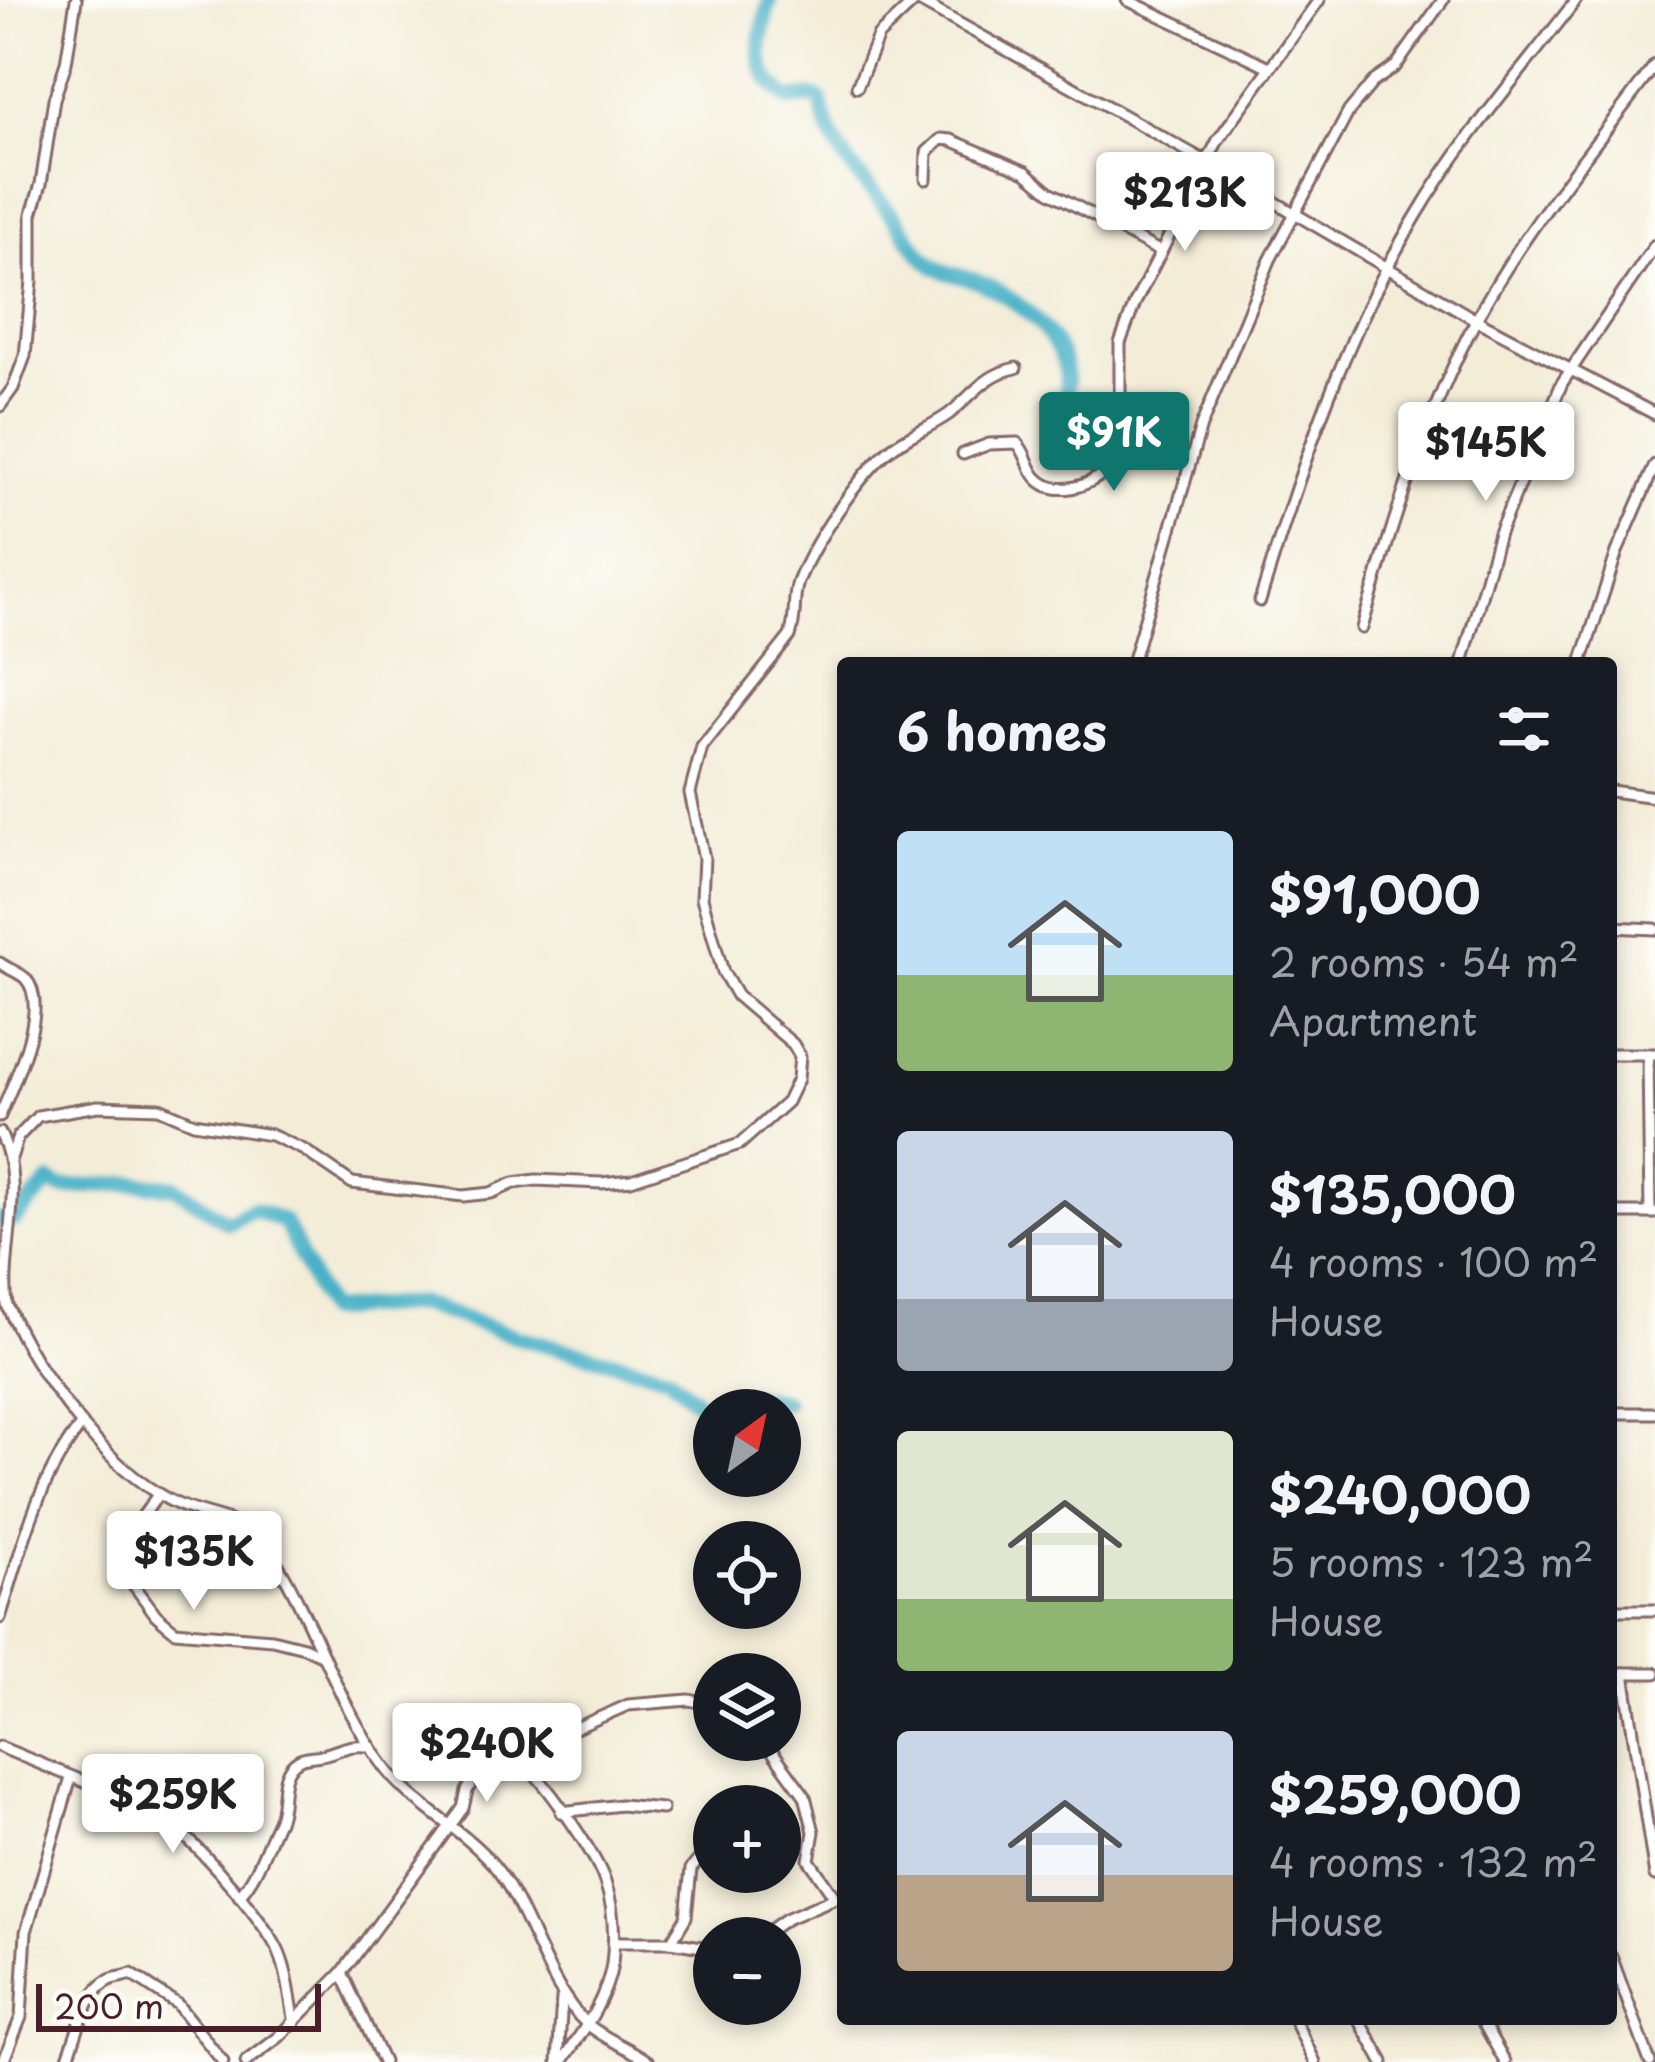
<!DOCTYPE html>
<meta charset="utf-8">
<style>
:root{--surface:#171b24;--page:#20242c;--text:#f1f3f6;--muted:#9ea1a6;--accent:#0f766e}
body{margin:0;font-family:"Playpen Sans",sans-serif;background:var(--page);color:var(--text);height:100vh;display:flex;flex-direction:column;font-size:45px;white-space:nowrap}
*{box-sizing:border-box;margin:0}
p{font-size:39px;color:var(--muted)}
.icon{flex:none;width:66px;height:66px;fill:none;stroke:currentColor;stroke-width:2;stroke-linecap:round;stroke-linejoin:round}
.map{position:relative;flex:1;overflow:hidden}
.sheet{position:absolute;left:837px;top:657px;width:780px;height:1368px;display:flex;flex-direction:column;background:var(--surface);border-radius:12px;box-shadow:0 6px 18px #0003}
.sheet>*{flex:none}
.needle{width:78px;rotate:33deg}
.fabs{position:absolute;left:693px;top:1389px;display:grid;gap:24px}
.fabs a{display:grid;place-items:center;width:108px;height:108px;border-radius:50%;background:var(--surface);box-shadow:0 6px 18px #0003;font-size:60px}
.scale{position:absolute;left:36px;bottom:30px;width:285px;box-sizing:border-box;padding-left:12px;border:6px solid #4a1f2b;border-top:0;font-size:33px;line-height:42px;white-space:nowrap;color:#4a1f2b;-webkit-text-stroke:9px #fdfcf7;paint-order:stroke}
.price{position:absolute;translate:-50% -102px;padding:0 27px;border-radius:12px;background:#fff;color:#222;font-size:39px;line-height:78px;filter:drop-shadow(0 3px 6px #0008)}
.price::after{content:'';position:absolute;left:50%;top:72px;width:36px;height:27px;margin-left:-18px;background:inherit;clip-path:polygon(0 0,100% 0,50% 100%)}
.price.active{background:var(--accent);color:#fff}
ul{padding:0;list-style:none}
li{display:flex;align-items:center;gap:36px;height:300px;padding:0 60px}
li span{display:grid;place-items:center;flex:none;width:336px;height:240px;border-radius:12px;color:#555}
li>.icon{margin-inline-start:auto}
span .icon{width:144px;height:144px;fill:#fffc;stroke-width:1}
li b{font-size:51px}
h2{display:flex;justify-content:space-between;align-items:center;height:144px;padding:0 60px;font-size:51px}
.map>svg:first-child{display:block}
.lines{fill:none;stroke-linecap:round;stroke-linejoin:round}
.river{stroke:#49b2c8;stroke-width:16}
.street-casing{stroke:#856768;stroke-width:15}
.street{stroke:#fff;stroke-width:9}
</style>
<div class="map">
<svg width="1655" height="2062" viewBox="0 0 1655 2062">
<rect width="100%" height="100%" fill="#fdfcf7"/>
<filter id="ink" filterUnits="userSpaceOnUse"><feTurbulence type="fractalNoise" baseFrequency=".00833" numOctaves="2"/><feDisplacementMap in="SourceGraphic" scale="24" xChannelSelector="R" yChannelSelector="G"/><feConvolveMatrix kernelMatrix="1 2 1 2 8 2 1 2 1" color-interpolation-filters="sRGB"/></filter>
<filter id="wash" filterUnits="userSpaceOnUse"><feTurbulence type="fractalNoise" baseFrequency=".004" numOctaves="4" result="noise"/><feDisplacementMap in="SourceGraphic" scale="48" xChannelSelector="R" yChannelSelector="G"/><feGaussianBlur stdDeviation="2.7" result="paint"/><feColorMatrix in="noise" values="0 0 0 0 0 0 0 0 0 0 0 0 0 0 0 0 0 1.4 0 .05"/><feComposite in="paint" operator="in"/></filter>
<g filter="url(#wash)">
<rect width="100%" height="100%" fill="#f3edd8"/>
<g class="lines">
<g class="river">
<path d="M770,0C759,42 750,70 788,99L814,97L821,100C827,149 865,181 894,217C907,233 917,255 935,267C948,275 965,276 979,282C1028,302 1092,361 1056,416"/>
<polyline points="0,1219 14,1220 50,1182 61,1188 135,1183 176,1187 227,1222 253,1209 284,1222 327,1311 420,1304 521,1338 667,1375 714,1417"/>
<polyline points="737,1410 750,1395 785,1402"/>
</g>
</g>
</g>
<g filter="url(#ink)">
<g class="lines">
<g class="street-casing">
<g id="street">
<polyline points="917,0 1207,162 1476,320 1655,414"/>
<polyline points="1127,0 1269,67"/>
<polyline points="857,87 878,36 916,0"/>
<polyline points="926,179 927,152 941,139 951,140 1026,172 1050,192 1161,252"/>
<polyline points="0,406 13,388 25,356 32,281 32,214 41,184 54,99 66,63 76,0"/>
<path d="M963,454L989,444L1017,443C1027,453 1027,466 1036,477C1054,498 1090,487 1106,470L1120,402V343L1135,303L1218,140L1319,0"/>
<path d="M1260,601C1301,468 1345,332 1418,213C1463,137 1523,70 1576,0"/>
<path d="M1362,628C1392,524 1425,416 1476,320C1523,231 1595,146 1655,65"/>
<polyline points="1132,663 1201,426 1270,260 1349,111 1373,82 1396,66 1443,0"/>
<polyline points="1462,663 1499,533 1562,383 1655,245"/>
<polyline points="1581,663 1617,552 1655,465"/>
<polyline points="1611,791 1655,797"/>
<polyline points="1611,927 1655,929"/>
<path d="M0,963C8,969 18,972 25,978C52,1006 12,1085 0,1116"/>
<polyline points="1611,1054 1655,1054"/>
<polyline points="1648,1054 1650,1213"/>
<path d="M0,1133C27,1184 0,1251 7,1305C35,1372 104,1466 169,1500C205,1520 235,1512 266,1546C313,1614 334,1700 384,1766C416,1809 468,1830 499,1872C531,1916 548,1988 586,2023C605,2040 629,2047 649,2062"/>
<path d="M10,1161L18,1137L38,1116L98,1106L159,1108L194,1123L271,1135L304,1150L352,1183L463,1196L491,1193L514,1183L536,1180L601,1183L631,1180L740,1144L787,1102L798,1079L800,1056L793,1044L737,996L723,972L702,898L704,858L690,793L702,747L790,636C797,617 792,600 798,582C813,543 860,473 893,447C910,434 931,427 949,414C972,396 985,374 1016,368"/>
<polyline points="1611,1213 1655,1213"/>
<polyline points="1611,1413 1655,1413"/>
<path d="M158,1494C139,1525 129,1526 119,1565L156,1615L175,1631L272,1639L304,1647L323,1656"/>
<polyline points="1611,1610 1655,1610"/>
<path d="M0,1618C22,1549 36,1482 81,1425"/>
<polyline points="1611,1673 1655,1673"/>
<polyline points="1624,1673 1655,1876"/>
<path d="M0,1747L150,1809C184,1826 259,1914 277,1948C288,1970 290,1999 295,2023"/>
<polyline points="518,1758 552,1731 576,1728 628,1705 689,1700 714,1705"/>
<polyline points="561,1812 621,1805 662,1809"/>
<path d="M239,1896C259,1874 265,1848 278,1821C287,1803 277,1773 298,1760C306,1755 317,1757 326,1754C343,1749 352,1743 371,1747"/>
<polyline points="759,1938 786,1919 835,1898 809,1860 814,1832 805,1796 764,1740"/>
<polyline points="614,1942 671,1942 714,1949"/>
<polyline points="671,1942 686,1917 691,1869 712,1844"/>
<polyline points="1611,1956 1650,2062"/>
<polyline points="342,1973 383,2062"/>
<polyline points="1294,2019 1315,2062"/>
<polyline points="1359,2019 1383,2062"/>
<polyline points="1481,2019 1505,2062"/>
<path d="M68,2057C78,2033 85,1990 112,1979C118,1977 125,1977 131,1974L177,2004L223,2062"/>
<polyline points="3,2062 21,2017 26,1932 71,1778"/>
<path d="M246,2062L279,2037L342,1973L463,1808L467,1791L486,1756C499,1753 511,1753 521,1761C543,1777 597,1856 605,1882C614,1907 615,1937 612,1964C606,2001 582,2032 562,2062"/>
<polyline points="558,2062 562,1998"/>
</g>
</g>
<use href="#street" class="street"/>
</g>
</g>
</svg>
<div class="fabs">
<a><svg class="needle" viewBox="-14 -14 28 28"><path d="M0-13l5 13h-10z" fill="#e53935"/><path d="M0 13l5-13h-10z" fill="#9ea1a6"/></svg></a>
<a><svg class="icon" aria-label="locate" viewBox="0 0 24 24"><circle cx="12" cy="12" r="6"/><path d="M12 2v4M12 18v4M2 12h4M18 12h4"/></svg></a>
<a><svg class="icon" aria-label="layers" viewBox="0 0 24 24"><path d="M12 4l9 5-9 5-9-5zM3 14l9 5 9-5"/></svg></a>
<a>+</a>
<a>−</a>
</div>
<div class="scale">200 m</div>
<b class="price" style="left:1185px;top:254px">$213K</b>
<b class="price active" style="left:1114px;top:494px">$91K</b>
<b class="price" style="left:1486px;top:504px">$145K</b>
<b class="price" style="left:194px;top:1613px">$135K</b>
<b class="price" style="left:487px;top:1805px">$240K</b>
<b class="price" style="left:173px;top:1856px">$259K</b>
<section class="sheet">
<h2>6 homes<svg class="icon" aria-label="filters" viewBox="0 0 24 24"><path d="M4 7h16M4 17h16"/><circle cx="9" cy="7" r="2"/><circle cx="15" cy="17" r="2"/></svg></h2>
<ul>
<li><span style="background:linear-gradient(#bfe0f5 60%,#8fb573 0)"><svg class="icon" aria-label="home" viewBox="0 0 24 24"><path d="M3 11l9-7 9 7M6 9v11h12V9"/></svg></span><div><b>$91,000</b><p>2 rooms · 54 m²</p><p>Apartment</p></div></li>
<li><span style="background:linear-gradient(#c9d6e8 70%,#9aa5b1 0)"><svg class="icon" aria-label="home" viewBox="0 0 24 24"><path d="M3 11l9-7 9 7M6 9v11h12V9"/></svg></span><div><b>$135,000</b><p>4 rooms · 100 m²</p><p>House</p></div></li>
<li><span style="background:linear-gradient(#dfe7d0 70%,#8fb573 0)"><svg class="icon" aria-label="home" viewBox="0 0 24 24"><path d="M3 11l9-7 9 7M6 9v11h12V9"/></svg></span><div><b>$240,000</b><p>5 rooms · 123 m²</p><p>House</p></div></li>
<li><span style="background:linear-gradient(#c9d6e8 60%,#b9a48a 0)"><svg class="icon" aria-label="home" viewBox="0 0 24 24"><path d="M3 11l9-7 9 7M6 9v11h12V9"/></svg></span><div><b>$259,000</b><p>4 rooms · 132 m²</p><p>House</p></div></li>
</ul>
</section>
</div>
